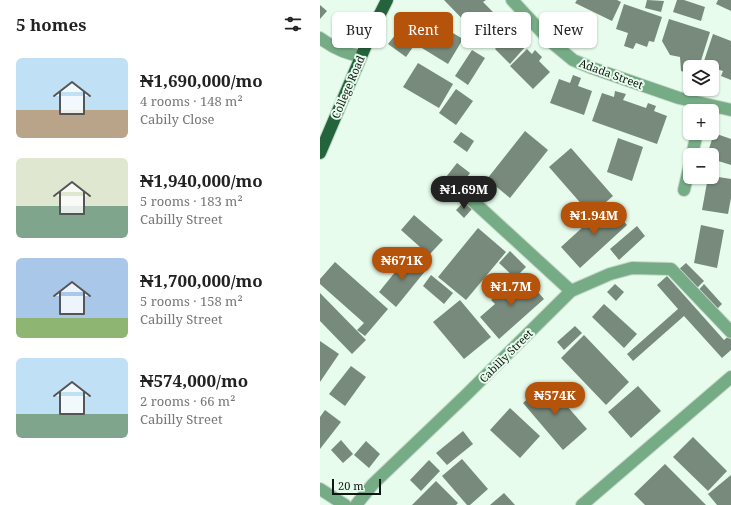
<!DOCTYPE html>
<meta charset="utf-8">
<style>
:root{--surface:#fff;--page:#f2f2f2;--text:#222;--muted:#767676;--accent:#b45309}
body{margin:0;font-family:"Noto Serif",serif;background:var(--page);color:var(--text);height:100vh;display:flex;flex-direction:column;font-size:15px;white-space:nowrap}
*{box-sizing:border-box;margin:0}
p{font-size:13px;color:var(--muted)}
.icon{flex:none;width:22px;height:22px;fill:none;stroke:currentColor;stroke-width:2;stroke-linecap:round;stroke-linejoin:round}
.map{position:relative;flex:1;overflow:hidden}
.drawer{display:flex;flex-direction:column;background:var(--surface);width:320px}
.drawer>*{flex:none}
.top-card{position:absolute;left:12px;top:12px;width:339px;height:36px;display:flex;gap:8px}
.buttons{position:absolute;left:363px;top:60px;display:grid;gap:8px}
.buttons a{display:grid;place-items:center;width:36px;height:36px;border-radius:6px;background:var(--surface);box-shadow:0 1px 3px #0004;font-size:20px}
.scale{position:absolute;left:12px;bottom:10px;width:49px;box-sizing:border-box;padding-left:4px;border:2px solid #101712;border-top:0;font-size:11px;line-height:14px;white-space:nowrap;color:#101712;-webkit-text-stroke:3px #e7fcec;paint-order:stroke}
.price{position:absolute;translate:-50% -34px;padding:0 9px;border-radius:14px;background:var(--accent);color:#fff;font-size:13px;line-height:26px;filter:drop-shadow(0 1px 2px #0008)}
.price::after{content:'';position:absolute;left:50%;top:24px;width:12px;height:9px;margin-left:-6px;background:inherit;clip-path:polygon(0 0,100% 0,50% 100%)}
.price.on{background:#222;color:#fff}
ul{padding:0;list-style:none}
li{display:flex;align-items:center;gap:12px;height:100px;padding:0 16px}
li span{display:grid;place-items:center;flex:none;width:112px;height:80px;border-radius:6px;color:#555}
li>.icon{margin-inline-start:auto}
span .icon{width:48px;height:48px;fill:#fffc;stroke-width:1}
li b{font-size:17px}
h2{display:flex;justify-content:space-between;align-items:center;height:48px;padding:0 16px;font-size:17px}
.chip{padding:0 14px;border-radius:6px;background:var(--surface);box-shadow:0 1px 3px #0004;font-size:14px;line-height:36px}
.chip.on{background:var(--accent);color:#fff}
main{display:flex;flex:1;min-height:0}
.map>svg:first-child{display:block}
.building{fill:#778a7c}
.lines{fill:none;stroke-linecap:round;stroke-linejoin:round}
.minor-casing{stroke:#c5d7c9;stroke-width:14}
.major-casing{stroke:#c5d7c9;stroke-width:14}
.minor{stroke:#75ac85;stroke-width:12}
.major{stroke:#24643c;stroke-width:12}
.labels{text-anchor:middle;stroke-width:4;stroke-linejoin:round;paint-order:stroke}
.street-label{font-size:11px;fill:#101712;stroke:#e7fcec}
</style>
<main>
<section class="drawer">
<h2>5 homes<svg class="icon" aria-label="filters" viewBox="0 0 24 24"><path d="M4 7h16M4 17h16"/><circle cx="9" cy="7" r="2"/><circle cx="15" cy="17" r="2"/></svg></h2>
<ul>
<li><span style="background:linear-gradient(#bfe0f5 65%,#b9a48a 0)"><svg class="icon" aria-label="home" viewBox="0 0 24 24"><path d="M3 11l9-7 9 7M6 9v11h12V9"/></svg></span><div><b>₦1,690,000/mo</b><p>4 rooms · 148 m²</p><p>Cabily Close</p></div></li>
<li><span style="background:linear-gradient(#dfe7d0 60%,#7fa58c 0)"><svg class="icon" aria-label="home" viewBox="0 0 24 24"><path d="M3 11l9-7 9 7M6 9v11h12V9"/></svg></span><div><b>₦1,940,000/mo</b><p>5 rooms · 183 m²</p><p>Cabilly Street</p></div></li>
<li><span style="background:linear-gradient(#a9c7e8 75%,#8fb573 0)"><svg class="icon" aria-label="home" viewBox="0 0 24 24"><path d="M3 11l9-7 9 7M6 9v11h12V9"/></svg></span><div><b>₦1,700,000/mo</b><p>5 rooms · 158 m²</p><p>Cabilly Street</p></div></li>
<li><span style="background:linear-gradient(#bfe0f5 70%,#7fa58c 0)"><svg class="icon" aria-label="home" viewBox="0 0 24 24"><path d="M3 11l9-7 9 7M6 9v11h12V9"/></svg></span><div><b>₦574,000/mo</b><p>2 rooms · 66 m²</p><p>Cabilly Street</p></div></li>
</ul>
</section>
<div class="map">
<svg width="411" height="505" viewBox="0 0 411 505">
<rect width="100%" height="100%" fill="#e7fcec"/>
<g class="building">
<polygon points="124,0 166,0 163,2 173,12 154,31"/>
<polygon points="257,0 297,0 301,2 292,21 255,3"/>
<polygon points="327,0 344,1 341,12 325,8"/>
<polygon points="357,0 364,0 385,7 381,21 353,12"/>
<polygon points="398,0 411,0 411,11 396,4"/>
<polygon points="304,4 342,17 334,42 329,41 327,47 316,43 313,49 304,46 308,33 296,29"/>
<polygon points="0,5 7,11 0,19"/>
<polygon points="349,19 390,32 379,67 370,67 370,74 361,71 360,57 350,55 342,41"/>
<polygon points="111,20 143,39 128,64 97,45"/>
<polygon points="181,21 191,30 174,48 164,39"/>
<polygon points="195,28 200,33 196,38 206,46 190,64 175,49"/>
<polygon points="76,34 93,47 86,57 68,44"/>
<polygon points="393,34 411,41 411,80 401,76 403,71 387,66 387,67 382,67"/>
<polygon points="207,49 212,54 215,50 222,57 219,61 230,72 213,89 190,66"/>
<polygon points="152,50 165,58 148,85 135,76"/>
<polygon points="98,63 133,84 119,108 83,87"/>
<polygon points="253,75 261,78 258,86 272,91 264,115 230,103 239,79 250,83"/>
<polygon points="136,89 153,101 136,125 119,113"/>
<polygon points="295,91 306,94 303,100 326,108 328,103 336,106 334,111 347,116 337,144 272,121 282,93 294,97"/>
<polygon points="205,131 228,150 190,198 167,179"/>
<polygon points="141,132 154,141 147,152 133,142"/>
<polygon points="394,133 411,139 411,165 392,159 392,155 387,155"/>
<polygon points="298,138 323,147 312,181 287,172"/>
<polygon points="251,148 293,196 271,215 229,167"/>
<polygon points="137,163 150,173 132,197 119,186"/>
<polygon points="392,176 411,179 411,198 408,214 382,210 388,177 392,177"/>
<polygon points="144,202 152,209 144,218 136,210"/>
<polygon points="288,204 307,225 260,268 241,247"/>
<polygon points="94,215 123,240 109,255 81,230"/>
<polygon points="381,225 404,230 397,268 374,263"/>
<polygon points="317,226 325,236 299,260 290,249"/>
<polygon points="158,228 186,252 146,300 118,277"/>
<polygon points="190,251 206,267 195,278 179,263"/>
<polygon points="88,256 106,270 76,307 59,292"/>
<polygon points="15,262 68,309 45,336 37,330 44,323 0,284 0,279"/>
<polygon points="366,263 384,281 375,290 357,271"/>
<polygon points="111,275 133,293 124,304 103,286"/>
<polygon points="347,276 404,340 411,334 411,350 402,358 364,316 313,361 307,354 358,309 337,285"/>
<polygon points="205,277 224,299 179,339 160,317 175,304 171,300 186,287 189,291"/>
<polygon points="295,284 304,292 296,301 287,292"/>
<polygon points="384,284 402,304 394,312 376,293"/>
<polygon points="0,293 46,340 32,354 0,321"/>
<polygon points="140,300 171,337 144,359 113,322"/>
<polygon points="284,304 317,334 304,348 272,317"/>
<polygon points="255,326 262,333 244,350 237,342"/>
<polygon points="264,335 309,382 286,405 241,358"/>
<polygon points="0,341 19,354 0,382"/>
<polygon points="31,366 46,377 25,406 9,394"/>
<polygon points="226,382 267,429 243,450 203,403"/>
<polygon points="318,386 341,411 311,438 288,412"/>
<polygon points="190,408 220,436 200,458 170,430"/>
<polygon points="5,410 21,422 0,449 0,417"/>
<polygon points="143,431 153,444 127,465 116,453"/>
<polygon points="373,437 407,471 388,491 353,457"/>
<polygon points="21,440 33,454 23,463 11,450"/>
<polygon points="46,441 60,454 49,468 34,455"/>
<polygon points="142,459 168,489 150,505 147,505 122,476"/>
<polygon points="109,460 120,471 101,491 90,480"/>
<polygon points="345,464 386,505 325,505 314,494"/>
<polygon points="411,475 411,505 397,505 388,494"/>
<polygon points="116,481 138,503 136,505 92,505"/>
<polygon points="184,493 195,505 170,505"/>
</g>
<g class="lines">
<g class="minor-casing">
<g id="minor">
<polyline points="192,0 230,41 253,60 272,68 359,98 411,110"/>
<path d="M0,38C12,47 26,54 41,56"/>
<polyline points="372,155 377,133"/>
<polyline points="364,190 370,164"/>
<polyline points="142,191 251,291"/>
<polyline points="0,489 25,505"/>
<polyline points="36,505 53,484 146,395 251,291 290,274 312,268 351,269 411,332"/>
<polyline points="262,505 411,377"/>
</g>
</g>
<g class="major-casing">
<polyline id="major" points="0,153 55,24 67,0"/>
</g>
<use href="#minor" class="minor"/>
<use href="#major" class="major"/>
</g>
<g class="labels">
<g class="street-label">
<text transform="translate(291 74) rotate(20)" y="4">Adada Street</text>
<text transform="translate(28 87) rotate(-67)" y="4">College Road</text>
<text transform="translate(186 356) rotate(-45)" y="4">Cabilly Street</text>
</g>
</g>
</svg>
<div class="buttons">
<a><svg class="icon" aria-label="layers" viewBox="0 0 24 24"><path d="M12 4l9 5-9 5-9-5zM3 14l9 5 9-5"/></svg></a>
<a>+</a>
<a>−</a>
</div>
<div class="scale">20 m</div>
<b class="price on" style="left:144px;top:210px">₦1.69M</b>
<b class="price" style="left:274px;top:236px">₦1.94M</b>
<b class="price" style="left:82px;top:281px">₦671K</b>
<b class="price" style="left:191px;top:307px">₦1.7M</b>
<b class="price" style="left:235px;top:416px">₦574K</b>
<div class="top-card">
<a class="chip">Buy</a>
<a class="chip on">Rent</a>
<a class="chip">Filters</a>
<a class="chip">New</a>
</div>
</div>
</main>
